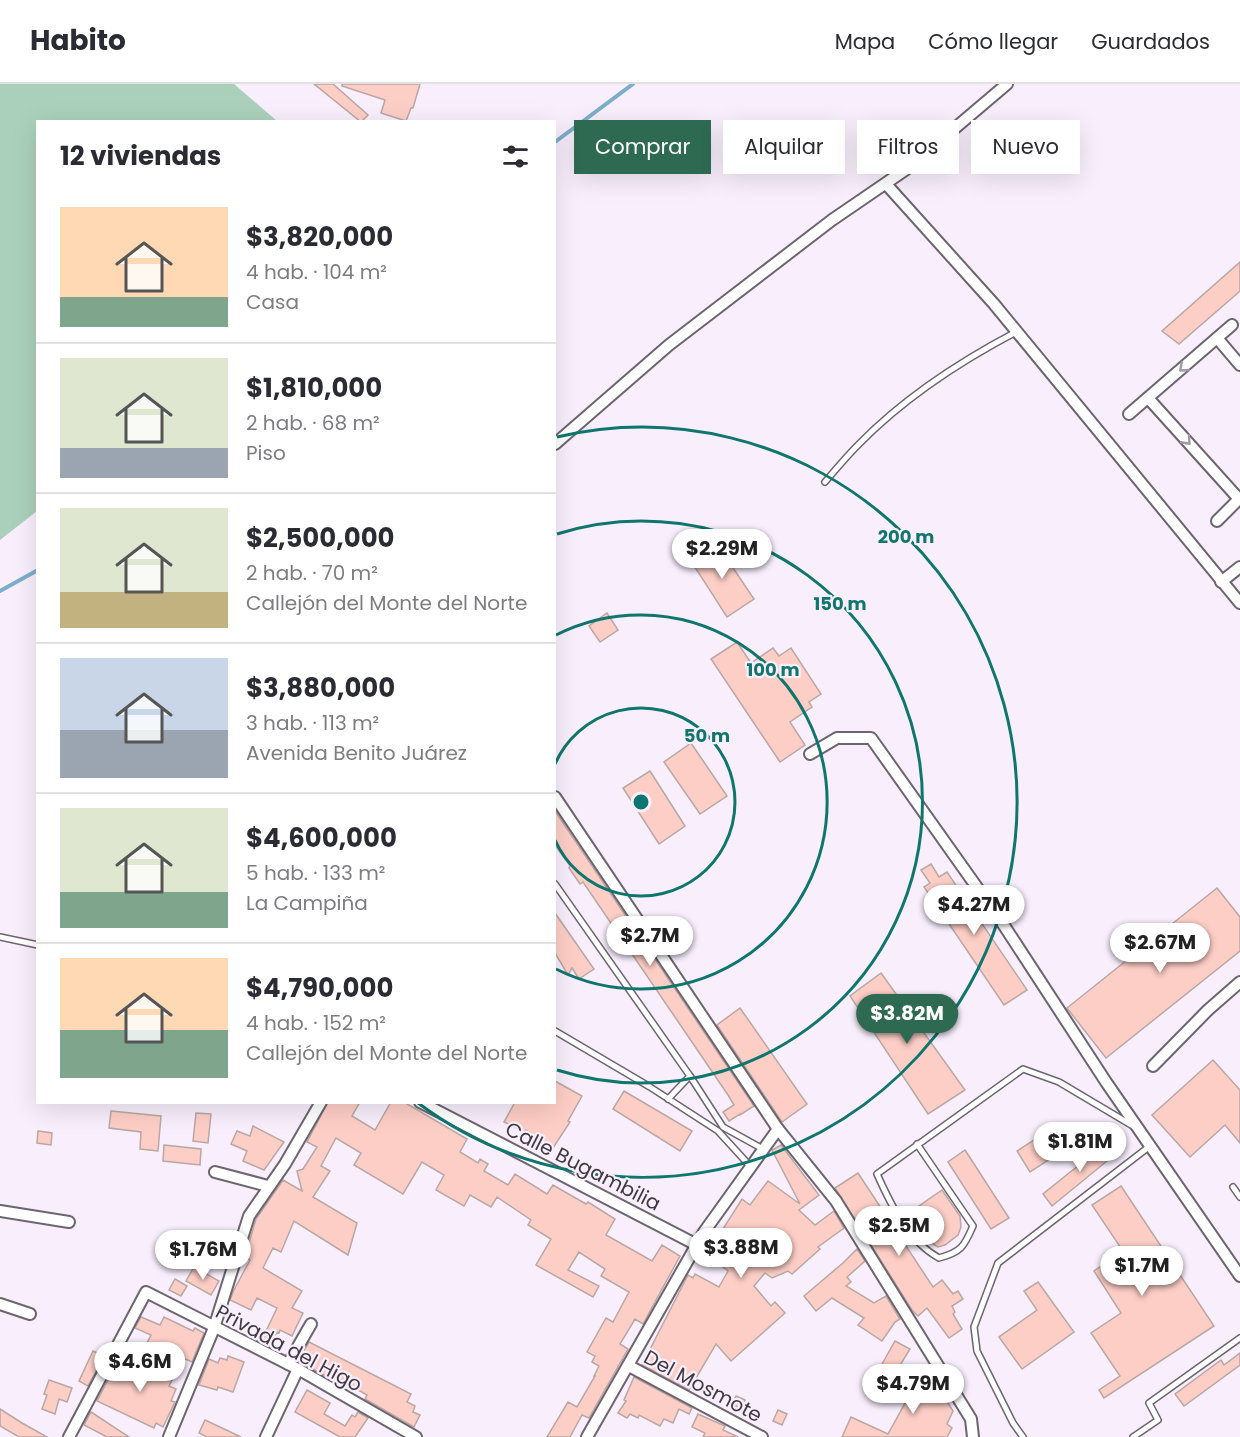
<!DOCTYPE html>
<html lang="es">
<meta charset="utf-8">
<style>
:root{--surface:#fff;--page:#f2f2f3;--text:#2b2b33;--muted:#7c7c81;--line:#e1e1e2;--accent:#2e6952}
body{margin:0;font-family:Poppins,sans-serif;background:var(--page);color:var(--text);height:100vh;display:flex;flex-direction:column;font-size:22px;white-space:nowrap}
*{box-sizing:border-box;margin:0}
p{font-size:20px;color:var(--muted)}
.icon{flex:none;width:33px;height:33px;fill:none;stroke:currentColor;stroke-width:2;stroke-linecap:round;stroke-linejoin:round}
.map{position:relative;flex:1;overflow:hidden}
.side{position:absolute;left:36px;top:36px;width:520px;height:984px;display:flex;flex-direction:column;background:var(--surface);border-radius:0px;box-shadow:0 6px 24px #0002}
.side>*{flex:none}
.guide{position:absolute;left:574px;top:36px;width:570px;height:54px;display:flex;gap:12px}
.price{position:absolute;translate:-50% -51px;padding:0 14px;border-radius:21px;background:#fff;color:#222;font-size:20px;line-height:39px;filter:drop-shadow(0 2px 3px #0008)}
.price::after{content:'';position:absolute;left:50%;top:36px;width:18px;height:14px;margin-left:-9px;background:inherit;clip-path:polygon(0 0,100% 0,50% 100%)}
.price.selected{background:var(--accent);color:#fff}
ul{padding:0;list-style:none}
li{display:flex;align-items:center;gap:18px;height:150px;padding:0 24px}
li+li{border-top:2px solid var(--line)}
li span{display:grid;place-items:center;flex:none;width:168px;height:120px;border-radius:0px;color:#555}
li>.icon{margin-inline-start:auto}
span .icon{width:72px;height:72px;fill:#fffc;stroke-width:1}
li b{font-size:26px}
h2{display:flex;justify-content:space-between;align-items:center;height:72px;padding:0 24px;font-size:26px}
.chip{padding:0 21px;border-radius:0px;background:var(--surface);box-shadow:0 6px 24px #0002;font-size:21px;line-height:54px}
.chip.selected{background:var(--accent);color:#fff}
header{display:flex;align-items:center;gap:36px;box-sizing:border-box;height:84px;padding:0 30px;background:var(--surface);border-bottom:2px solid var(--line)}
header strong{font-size:28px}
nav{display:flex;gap:33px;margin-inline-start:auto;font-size:21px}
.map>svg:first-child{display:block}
.green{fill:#aad0bb}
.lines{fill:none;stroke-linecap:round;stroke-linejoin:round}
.stream{stroke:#7caeca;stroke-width:4}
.building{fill:#fdcec6;stroke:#b9a7a4;stroke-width:1.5}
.lane-casing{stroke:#6c646f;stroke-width:8}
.street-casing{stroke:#6c646f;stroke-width:14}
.lane{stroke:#fff;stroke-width:5}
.street{stroke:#fff;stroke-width:10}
.oneway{stroke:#9f9ca0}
.ring{fill:none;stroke:#0f766e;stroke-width:3}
.labels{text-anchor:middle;stroke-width:4.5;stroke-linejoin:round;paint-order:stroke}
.street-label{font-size:20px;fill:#3f3a40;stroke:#f8eefc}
.centre{fill:#0f766e;stroke:#f8eefc;stroke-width:3}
.ring-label{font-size:18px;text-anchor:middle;font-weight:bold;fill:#0f766e;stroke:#f8eefc;stroke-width:4.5;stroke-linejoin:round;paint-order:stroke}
</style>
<header>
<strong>Habito</strong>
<nav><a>Mapa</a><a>Cómo llegar</a><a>Guardados</a></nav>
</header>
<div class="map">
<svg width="1240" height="1353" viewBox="0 0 1240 1353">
<rect width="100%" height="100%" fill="#f8eefc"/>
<polygon class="green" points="0,0 234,0 277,37 38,38 37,427 0,456"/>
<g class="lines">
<g class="stream">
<polyline points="555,58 633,0"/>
<polyline points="0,507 38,486"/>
</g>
</g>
<g class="building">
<polygon points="314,0 333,0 368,31 361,38"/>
<polygon points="342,0 420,0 413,24 411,24 406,37 381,29 385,16 342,2"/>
<polygon points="1240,178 1240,207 1179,260 1162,247"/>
<polygon points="717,460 754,515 727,533 691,477"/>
<polygon points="607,529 618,546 600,558 589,542"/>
<polygon points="737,558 751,579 773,564 779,572 791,564 821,610 809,618 812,623 790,638 805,661 780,678 711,575"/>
<polygon points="691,659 727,712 700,730 664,678"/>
<polygon points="650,687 685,742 659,760 623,704"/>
<polygon points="555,727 754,1022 740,1031 740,1030 729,1037 723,1028 734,1021 728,1011 583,798 580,800 569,784 570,782 555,761"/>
<polygon points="931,780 939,793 947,788 1027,906 1004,921 924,803 930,799 921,786"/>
<polygon points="1217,804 1240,833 1240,867 1106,974 1067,924"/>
<polygon points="555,829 594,885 579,895 572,884 568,891 555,869"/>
<polygon points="881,889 965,1006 928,1030 850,912"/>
<polygon points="740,924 807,1020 782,1038 717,941"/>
<polygon points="1213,976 1240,1006 1240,1059 1225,1041 1190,1073 1152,1031"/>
<polygon points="555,997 582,1012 568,1037 570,1038 553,1064 526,1046 525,1048 504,1038 515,1018 555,1018"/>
<polygon points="624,1007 692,1047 680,1067 613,1025"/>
<polygon points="328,1018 360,1018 352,1032 375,1046 391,1018 404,1018 467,1055 460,1068 478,1079 480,1075 488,1080 484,1087 508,1101 515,1090 547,1110 553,1101 586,1120 588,1118 615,1135 606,1151 652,1177 662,1161 680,1172 643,1240 635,1235 620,1260 628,1265 589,1334 582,1331 570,1353 547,1353 568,1318 577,1323 595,1292 594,1292 599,1282 592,1278 595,1272 587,1268 606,1234 613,1238 629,1208 601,1192 605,1185 579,1168 568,1186 599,1202 593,1213 536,1181 551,1155 528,1141 531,1136 497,1113 491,1123 470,1111 464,1122 436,1106 444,1091 422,1078 403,1110 354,1081 361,1069 336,1054 321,1082 330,1087 313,1113 357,1139 348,1171 294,1137 281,1168 273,1164 263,1184 302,1207 292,1224 303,1229 292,1252 280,1246 279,1249 277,1248 270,1262 256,1255 261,1245 266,1247 277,1224 257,1214 251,1226 230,1216 234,1206 250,1176 245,1173 256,1135 283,1096 302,1107 297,1087 303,1085 317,1063 307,1058"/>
<polygon points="111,1027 161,1032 158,1067 140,1065 141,1048 109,1044"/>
<polygon points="196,1029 211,1030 208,1059 193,1057"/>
<polygon points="253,1042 284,1058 264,1086 243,1077 247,1067 231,1060 237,1047 250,1052"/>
<polygon points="38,1047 52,1049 51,1061 37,1059"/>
<polygon points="1037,1054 1050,1075 1030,1088 1017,1067"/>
<polygon points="1109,1057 1118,1068 1052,1122 1043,1110"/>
<polygon points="164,1061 201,1065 200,1081 163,1077"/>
<polygon points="781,1061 819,1111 799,1126 815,1141 834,1127 844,1144 818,1163 820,1165 792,1190 788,1187 772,1194 765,1189 754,1202 771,1222 775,1218 785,1229 731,1277 716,1260 689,1306 642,1281 688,1191 693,1194 695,1190 719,1203 728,1187 715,1177 730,1154 721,1148 742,1115 750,1121 768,1097 800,1120 772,1066"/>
<polygon points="965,1066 1009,1134 991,1145 948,1078"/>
<polygon points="858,1089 933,1203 942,1196 953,1210 958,1207 963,1215 952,1222 955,1228 953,1230 962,1245 949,1254 927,1224 918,1232 912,1226 835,1104"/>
<polygon points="1121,1102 1214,1242 1104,1314 1099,1306 1120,1292 1091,1249 1121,1229 1094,1187 1123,1167 1092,1121"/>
<polygon points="942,1106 960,1132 961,1143 958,1151 945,1161 938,1163 928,1157 909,1129"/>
<polygon points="857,1165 865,1177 847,1193 851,1198 846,1202 874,1219 886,1212 900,1235 895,1238 882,1257 858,1241 864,1234 832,1214 816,1227 804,1212 843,1179"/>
<polygon points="194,1183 219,1197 211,1211 186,1197"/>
<polygon points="175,1195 187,1202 181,1212 169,1206"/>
<polygon points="1038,1198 1074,1248 1022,1285 999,1253 1037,1226 1024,1207"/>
<polygon points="141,1233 160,1241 164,1233 193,1247 195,1244 204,1249 192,1278 183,1274 182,1276 147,1259 151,1251 135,1244"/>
<polygon points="895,1257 910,1265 883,1309 874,1305 887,1282 882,1280"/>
<polygon points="309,1258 411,1310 407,1318 415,1322 413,1328 420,1331 414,1343 365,1315 367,1311 355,1304 334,1292 332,1295 322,1290 298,1277"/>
<polygon points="93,1267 104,1272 88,1302 79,1297"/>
<polygon points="1240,1269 1240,1281 1184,1322 1175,1310 1221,1276 1224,1281"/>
<polygon points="228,1272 244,1278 233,1308 218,1303 217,1306 199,1301 209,1275 218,1279 220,1274 227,1276"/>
<polygon points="141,1276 175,1290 169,1302 176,1305 171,1317 175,1318 163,1343 156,1339 154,1344 97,1317 117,1279 136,1288"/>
<polygon points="925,1283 953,1327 947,1340 952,1344 947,1353 842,1353 851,1333 888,1350"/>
<polygon points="634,1293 692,1324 689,1330 679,1325 673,1339 664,1335 660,1342 639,1331 638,1334 630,1330 627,1334 618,1329 626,1317 624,1316"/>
<polygon points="49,1296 72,1304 67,1318 59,1315 55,1330 42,1325 47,1311 44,1310"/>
<polygon points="307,1306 330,1319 324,1330 345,1342 352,1331 355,1333 358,1328 368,1334 355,1353 340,1353 295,1328"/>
<polygon points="736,1312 745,1316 741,1325 732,1320"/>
<polygon points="0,1325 22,1339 47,1353 19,1353 0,1342"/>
<polygon points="778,1326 787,1330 782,1341 773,1337"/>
<polygon points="91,1328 129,1353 107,1353 84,1341"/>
<polygon points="698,1330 725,1342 723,1346 738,1353 703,1353 705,1349 692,1343"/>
<polygon points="205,1336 241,1353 207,1353 199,1349"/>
</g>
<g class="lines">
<g class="lane-casing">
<g id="lane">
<path d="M825,398C836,385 847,372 859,360C904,314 959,278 1016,248"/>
<polyline points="555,800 690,992 723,1043 763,1065"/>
<polyline points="0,853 38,861"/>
<polyline points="555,947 650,1003 718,1047 750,1082"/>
<polyline points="668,1015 690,992"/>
<path d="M917,1060L973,1142C964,1163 961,1168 939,1174C908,1157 891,1121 877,1090L1023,985L1059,998L1133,1042"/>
<polyline points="1233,1103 1240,1113"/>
<polyline points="1023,1353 1013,1339 977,1267 974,1243 998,1179 1150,1062"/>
<polyline points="1133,1353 1158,1336 1149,1319 1240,1254"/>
</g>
</g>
<g class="street-casing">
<g id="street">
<polyline points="886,100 994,220 1240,519"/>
<polyline points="1217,254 1240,281"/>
<polyline points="1148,314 1239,415"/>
<polyline points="1129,330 1232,241"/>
<polyline points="555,360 669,261 832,136 908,84 1007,0"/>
<polyline points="1217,437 1240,414"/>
<polyline points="1221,498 1240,483"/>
<polyline points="810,670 837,654 871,654 1003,840 1106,998 1240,1192"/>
<polyline points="555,713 778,1045 836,1117 971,1335 973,1353"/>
<polyline points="1153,982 1208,926 1240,898"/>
<polyline points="420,1018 697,1161"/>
<polyline points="215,1088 268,1102"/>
<polyline points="0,1127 69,1138"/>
<polyline points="0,1220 30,1230"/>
<polyline points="288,1280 311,1240"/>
<polyline points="629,1282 762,1353"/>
<polyline points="69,1353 146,1208 298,1285 416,1353"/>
<polyline points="169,1353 214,1244 249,1132 285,1080 321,1018"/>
<polyline points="266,1353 298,1285"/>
<polyline points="587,1353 704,1148 778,1045"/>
</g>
</g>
<use href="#lane" class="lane"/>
<use href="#street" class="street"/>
</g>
<defs><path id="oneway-chevron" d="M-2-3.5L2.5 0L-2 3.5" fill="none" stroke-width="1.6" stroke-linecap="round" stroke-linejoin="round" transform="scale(1.5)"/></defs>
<g class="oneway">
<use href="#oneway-chevron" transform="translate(1183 284) rotate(139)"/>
<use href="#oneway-chevron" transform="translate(1187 357) rotate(48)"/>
</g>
<g class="ring">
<path d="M555 680A94 94 0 1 1 555 756"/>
<path d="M556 551A187 187 0 1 1 556 885"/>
<path d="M557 450A281 281 0 1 1 557 986"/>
<path d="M557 353A375 375 0 1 1 418 1019"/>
</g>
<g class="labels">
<g class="street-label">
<text transform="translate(583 1082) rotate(27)" y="7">Calle Bugambilia</text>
<text transform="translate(289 1264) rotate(28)" y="7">Privada del Higo</text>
<text transform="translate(703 1302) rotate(28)" y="7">Del Mosmote</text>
</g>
</g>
<circle cx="641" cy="718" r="9" class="centre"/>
<g class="ring-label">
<text x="906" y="459">200 m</text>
<text x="840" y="526">150 m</text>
<text x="773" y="592">100 m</text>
<text x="707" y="658">50 m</text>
</g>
</svg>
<b class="price" style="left:722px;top:496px">$2.29M</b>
<b class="price" style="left:974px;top:852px">$4.27M</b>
<b class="price" style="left:650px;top:883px">$2.7M</b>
<b class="price" style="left:1160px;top:890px">$2.67M</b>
<b class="price selected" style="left:907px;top:961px">$3.82M</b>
<b class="price" style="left:1080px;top:1089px">$1.81M</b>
<b class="price" style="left:899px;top:1173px">$2.5M</b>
<b class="price" style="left:741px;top:1195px">$3.88M</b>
<b class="price" style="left:203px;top:1197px">$1.76M</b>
<b class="price" style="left:1142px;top:1213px">$1.7M</b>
<b class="price" style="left:140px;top:1309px">$4.6M</b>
<b class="price" style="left:913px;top:1331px">$4.79M</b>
<div class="guide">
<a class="chip selected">Comprar</a>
<a class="chip">Alquilar</a>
<a class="chip">Filtros</a>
<a class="chip">Nuevo</a>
</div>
<section class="side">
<h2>12 viviendas<svg class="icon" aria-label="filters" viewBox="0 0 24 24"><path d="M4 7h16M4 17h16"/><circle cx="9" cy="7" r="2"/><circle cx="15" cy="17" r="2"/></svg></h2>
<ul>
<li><span style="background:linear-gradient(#ffd9b3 75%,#7fa58c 0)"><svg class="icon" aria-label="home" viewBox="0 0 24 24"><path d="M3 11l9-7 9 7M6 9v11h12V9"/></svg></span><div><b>$3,820,000</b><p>4 hab. · 104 m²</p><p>Casa</p></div></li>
<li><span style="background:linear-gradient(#dfe7d0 75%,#9aa5b1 0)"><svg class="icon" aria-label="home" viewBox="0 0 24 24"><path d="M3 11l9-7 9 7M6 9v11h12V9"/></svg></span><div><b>$1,810,000</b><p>2 hab. · 68 m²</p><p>Piso</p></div></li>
<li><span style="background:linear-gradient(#dfe7d0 70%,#c2b280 0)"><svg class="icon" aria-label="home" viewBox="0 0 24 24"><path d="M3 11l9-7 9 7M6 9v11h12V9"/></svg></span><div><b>$2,500,000</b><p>2 hab. · 70 m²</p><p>Callejón del Monte del Norte</p></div></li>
<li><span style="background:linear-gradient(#c9d6e8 60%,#9aa5b1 0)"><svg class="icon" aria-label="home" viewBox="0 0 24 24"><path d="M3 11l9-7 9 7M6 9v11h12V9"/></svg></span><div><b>$3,880,000</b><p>3 hab. · 113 m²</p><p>Avenida Benito Juárez</p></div></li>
<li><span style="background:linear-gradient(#dfe7d0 70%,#7fa58c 0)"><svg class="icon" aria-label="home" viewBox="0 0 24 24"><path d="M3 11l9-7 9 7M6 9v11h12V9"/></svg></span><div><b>$4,600,000</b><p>5 hab. · 133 m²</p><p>La Campiña</p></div></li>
<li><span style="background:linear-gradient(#ffd9b3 60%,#7fa58c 0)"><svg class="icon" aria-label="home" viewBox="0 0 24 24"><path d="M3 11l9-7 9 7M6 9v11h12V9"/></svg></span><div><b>$4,790,000</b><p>4 hab. · 152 m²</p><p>Callejón del Monte del Norte</p></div></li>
</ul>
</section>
</div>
